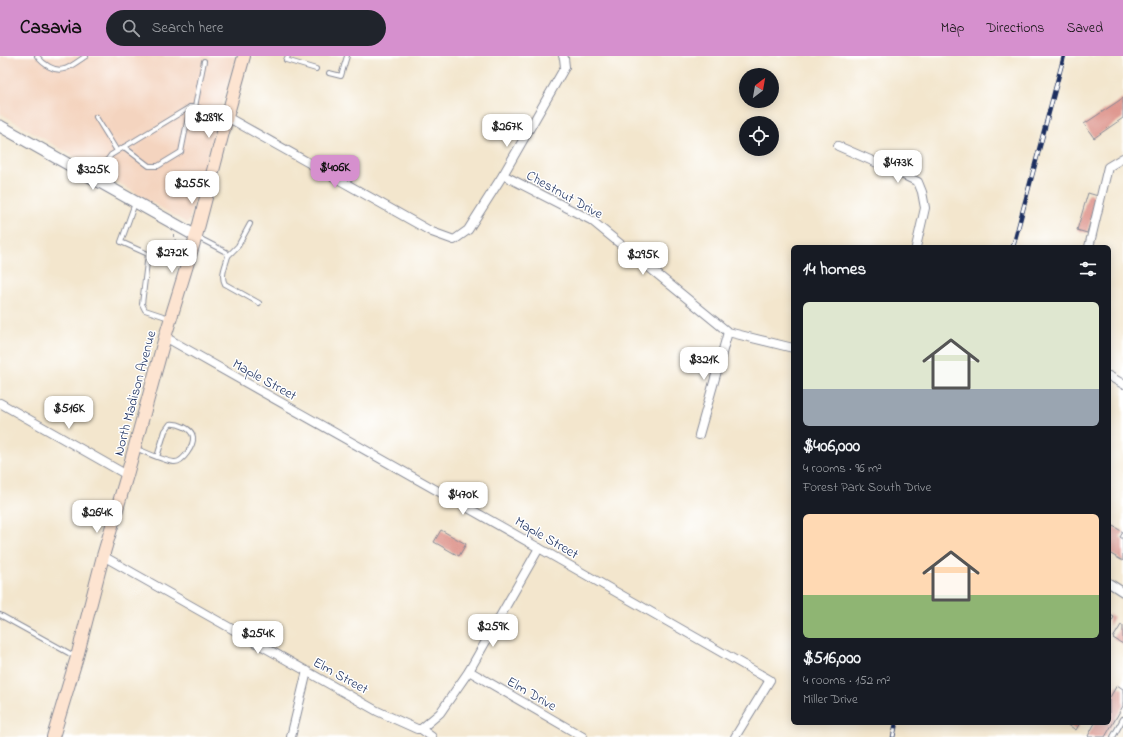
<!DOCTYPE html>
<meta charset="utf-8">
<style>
:root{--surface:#171b24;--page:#20242c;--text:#f1f3f6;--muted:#9ea1a6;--accent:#d690ce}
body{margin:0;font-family:"Indie Flower",sans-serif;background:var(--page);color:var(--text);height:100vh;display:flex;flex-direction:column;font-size:15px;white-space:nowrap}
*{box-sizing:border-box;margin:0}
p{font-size:13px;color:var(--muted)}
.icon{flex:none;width:22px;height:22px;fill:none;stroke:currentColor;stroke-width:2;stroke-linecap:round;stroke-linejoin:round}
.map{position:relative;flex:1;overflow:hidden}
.details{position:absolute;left:791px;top:189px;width:320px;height:480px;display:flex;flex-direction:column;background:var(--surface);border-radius:6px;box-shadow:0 2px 10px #0003}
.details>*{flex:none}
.needle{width:26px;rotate:31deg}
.buttons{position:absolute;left:739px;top:12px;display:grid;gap:8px}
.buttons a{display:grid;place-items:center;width:40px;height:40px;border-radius:50%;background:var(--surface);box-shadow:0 2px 10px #0003;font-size:20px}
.price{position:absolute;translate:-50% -34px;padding:0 9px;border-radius:8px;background:#fff;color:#222;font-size:13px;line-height:26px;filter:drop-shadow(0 1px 2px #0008)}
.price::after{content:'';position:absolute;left:50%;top:24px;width:12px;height:9px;margin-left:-6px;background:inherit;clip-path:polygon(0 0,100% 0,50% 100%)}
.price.active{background:var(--accent);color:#111}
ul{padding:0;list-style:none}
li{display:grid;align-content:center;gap:8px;height:212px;padding:0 12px}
li span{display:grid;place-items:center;height:124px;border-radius:6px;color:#555}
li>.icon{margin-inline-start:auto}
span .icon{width:72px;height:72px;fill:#fffc;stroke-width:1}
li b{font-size:17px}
h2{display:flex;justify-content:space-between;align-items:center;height:48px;padding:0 12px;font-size:17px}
header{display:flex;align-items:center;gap:24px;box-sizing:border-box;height:56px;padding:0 20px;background:var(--accent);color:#111}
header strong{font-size:19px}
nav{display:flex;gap:22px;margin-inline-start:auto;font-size:14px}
.search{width:280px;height:36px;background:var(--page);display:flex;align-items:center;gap:10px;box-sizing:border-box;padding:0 14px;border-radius:22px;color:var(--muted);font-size:15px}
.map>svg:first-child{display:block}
.built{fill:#f4d4bf}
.building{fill:#dd938a}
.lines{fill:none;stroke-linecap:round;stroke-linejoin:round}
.service-casing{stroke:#878a96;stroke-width:6}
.minor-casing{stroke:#878a96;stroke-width:10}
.tertiary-casing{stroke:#878a96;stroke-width:13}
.secondary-casing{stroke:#878a96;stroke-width:14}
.path{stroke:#878a96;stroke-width:2;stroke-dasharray:3 3;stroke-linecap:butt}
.service{stroke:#fff;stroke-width:4}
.minor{stroke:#fff;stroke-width:8}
.tertiary{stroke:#fff;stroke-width:11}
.secondary{stroke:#fde4d1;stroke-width:12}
.rail-casing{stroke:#1b2f5e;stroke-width:4.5}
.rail{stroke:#fff;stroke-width:3;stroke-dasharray:9;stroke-linecap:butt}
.labels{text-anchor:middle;stroke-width:3;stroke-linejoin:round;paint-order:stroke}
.street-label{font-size:14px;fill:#1b2f5e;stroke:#fff}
</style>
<header>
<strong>Casavia</strong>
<div class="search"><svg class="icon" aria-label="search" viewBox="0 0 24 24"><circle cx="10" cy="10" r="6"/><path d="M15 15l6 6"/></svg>Search here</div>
<nav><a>Map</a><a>Directions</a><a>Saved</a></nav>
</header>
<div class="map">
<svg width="1123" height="681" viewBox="0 0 1123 681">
<rect width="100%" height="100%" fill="#fff"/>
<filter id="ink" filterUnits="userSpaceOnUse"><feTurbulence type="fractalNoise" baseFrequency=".025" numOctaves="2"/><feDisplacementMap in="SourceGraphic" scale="8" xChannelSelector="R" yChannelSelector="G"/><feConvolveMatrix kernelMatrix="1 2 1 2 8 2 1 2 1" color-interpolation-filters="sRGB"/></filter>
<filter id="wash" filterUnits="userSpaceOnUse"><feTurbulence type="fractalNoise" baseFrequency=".012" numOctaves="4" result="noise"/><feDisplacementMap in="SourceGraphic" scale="16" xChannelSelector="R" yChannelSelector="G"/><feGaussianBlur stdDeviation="0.9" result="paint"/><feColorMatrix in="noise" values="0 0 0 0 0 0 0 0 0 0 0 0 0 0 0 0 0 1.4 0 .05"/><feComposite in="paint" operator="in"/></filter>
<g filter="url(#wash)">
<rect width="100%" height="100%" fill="#f3e6cd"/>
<polygon class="built" points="0,0 236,0 188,168 0,57"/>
<g id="blocks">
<g class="building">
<polygon points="1123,42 1123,62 1094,82 1084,68"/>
<polygon points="1088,137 1098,140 1087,177 1077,174"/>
<polygon points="1113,470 1123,476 1120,481 1123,483 1123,505 1109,497 1109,476"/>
<polygon points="441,474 466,488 459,500 434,486"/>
<polygon points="1109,558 1114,561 1109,570"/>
<polygon points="1121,569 1123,570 1123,588 1113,582"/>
<polygon points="1117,629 1123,633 1123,650 1105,681 1089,681 1088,680 1095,667 1109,667 1109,643"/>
<polygon points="1065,667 1080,667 1076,674"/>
</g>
</g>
</g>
<g filter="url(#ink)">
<use href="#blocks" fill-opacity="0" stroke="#878a96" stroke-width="1"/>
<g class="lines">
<g class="service-casing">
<g id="service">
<path d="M37,0C43,8 54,16 64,13C68,13 81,3 86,0"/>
<polyline points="288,0 286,4 316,13"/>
<polyline points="329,17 341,20 347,0"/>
<polyline points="195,51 204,5"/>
<polyline points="96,61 117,95"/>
<polyline points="124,91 149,110 158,110 181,96 190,51"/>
<polyline points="94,122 111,99 190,51 195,51 226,60"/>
<polyline points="135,147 121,186 148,198 142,248 145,254 169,262"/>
<path d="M197,181L226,196L228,200C226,209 220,219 225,228L259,247"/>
<polyline points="228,200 238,190 250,168"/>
<path d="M135,392C145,396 164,405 174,406C183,407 194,389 193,381C192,372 177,367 170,368L165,375L157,401"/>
<polyline points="0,559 76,601"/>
<polyline points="1113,681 1123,663"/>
</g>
</g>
<g class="minor-casing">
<g id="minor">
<polyline points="227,61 432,176 454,184 468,174 503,119 565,11 564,2 563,0"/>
<polyline points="838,90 891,113 918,126 922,136 925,152 916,191"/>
<polyline points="503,119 591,164 728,276 793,292"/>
<polyline points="1089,191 1108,111 1123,102"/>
<polyline points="165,281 539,492 770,624 735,681"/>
<polyline points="1109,320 1123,328"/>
<polyline points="0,347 127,419"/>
<polyline points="699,379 728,276"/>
<polyline points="103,500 377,655 417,673 421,673 432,681"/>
<polyline points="1109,527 1123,536"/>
<polyline points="469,615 583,681"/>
<polyline points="421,673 440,657 469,615 539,492"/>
<polyline points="291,681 307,615"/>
</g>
</g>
<g class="tertiary-casing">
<polyline id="tertiary" points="0,70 196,180"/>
</g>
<g class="secondary-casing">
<polyline id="secondary" points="53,681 77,601 103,500 127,419 165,281 196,180 227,61 244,0"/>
</g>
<path class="path" d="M174,178V183C179,190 178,196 176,205"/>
<use href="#service" class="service"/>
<use href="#minor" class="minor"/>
<use href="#tertiary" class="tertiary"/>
<use href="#secondary" class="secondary"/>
<g class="rail-casing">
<g id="rail">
<polyline points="1013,191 1064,0"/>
<polyline points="893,681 896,667"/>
</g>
</g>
<use href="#rail" class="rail"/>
</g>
</g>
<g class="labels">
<g class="street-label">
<text transform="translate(565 138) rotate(29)" y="5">Chestnut Drive</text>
<text transform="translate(265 323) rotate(29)" y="5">Maple Street</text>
<text transform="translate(134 337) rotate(-75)" y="5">North Madison Avenue</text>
<text transform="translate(547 481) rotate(30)" y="5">Maple Street</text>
<text transform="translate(341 619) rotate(29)" y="5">Elm Street</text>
<text transform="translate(532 637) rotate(30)" y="5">Elm Drive</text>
</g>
</g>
</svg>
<div class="buttons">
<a><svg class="needle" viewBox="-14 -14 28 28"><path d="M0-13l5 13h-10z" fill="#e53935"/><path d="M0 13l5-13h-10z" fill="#9ea1a6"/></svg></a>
<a><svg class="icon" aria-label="locate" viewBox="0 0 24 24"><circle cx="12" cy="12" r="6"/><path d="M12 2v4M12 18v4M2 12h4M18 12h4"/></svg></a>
</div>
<b class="price" style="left:209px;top:83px">$289K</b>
<b class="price" style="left:507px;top:92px">$267K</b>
<b class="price" style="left:898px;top:128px">$473K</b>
<b class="price active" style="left:335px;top:133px">$406K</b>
<b class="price" style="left:93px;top:135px">$325K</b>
<b class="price" style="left:192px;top:149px">$255K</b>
<b class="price" style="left:172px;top:218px">$272K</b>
<b class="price" style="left:643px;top:220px">$295K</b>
<b class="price" style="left:704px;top:325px">$321K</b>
<b class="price" style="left:69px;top:374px">$516K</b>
<b class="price" style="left:463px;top:460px">$470K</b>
<b class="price" style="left:97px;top:478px">$264K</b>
<b class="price" style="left:493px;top:592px">$259K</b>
<b class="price" style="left:258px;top:599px">$254K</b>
<section class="details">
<h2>14 homes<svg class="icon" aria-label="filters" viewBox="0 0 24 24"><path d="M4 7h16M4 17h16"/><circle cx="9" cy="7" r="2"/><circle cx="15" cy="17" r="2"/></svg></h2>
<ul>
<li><span style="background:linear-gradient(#dfe7d0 70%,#9aa5b1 0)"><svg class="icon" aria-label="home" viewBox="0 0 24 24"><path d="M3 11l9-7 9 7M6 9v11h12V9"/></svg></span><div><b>$406,000</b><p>4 rooms · 96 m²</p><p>Forest Park South Drive</p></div></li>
<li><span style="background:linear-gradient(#ffd9b3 65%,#8fb573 0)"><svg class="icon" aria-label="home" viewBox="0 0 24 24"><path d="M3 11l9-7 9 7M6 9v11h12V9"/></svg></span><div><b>$516,000</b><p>4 rooms · 152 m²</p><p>Miller Drive</p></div></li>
</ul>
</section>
</div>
